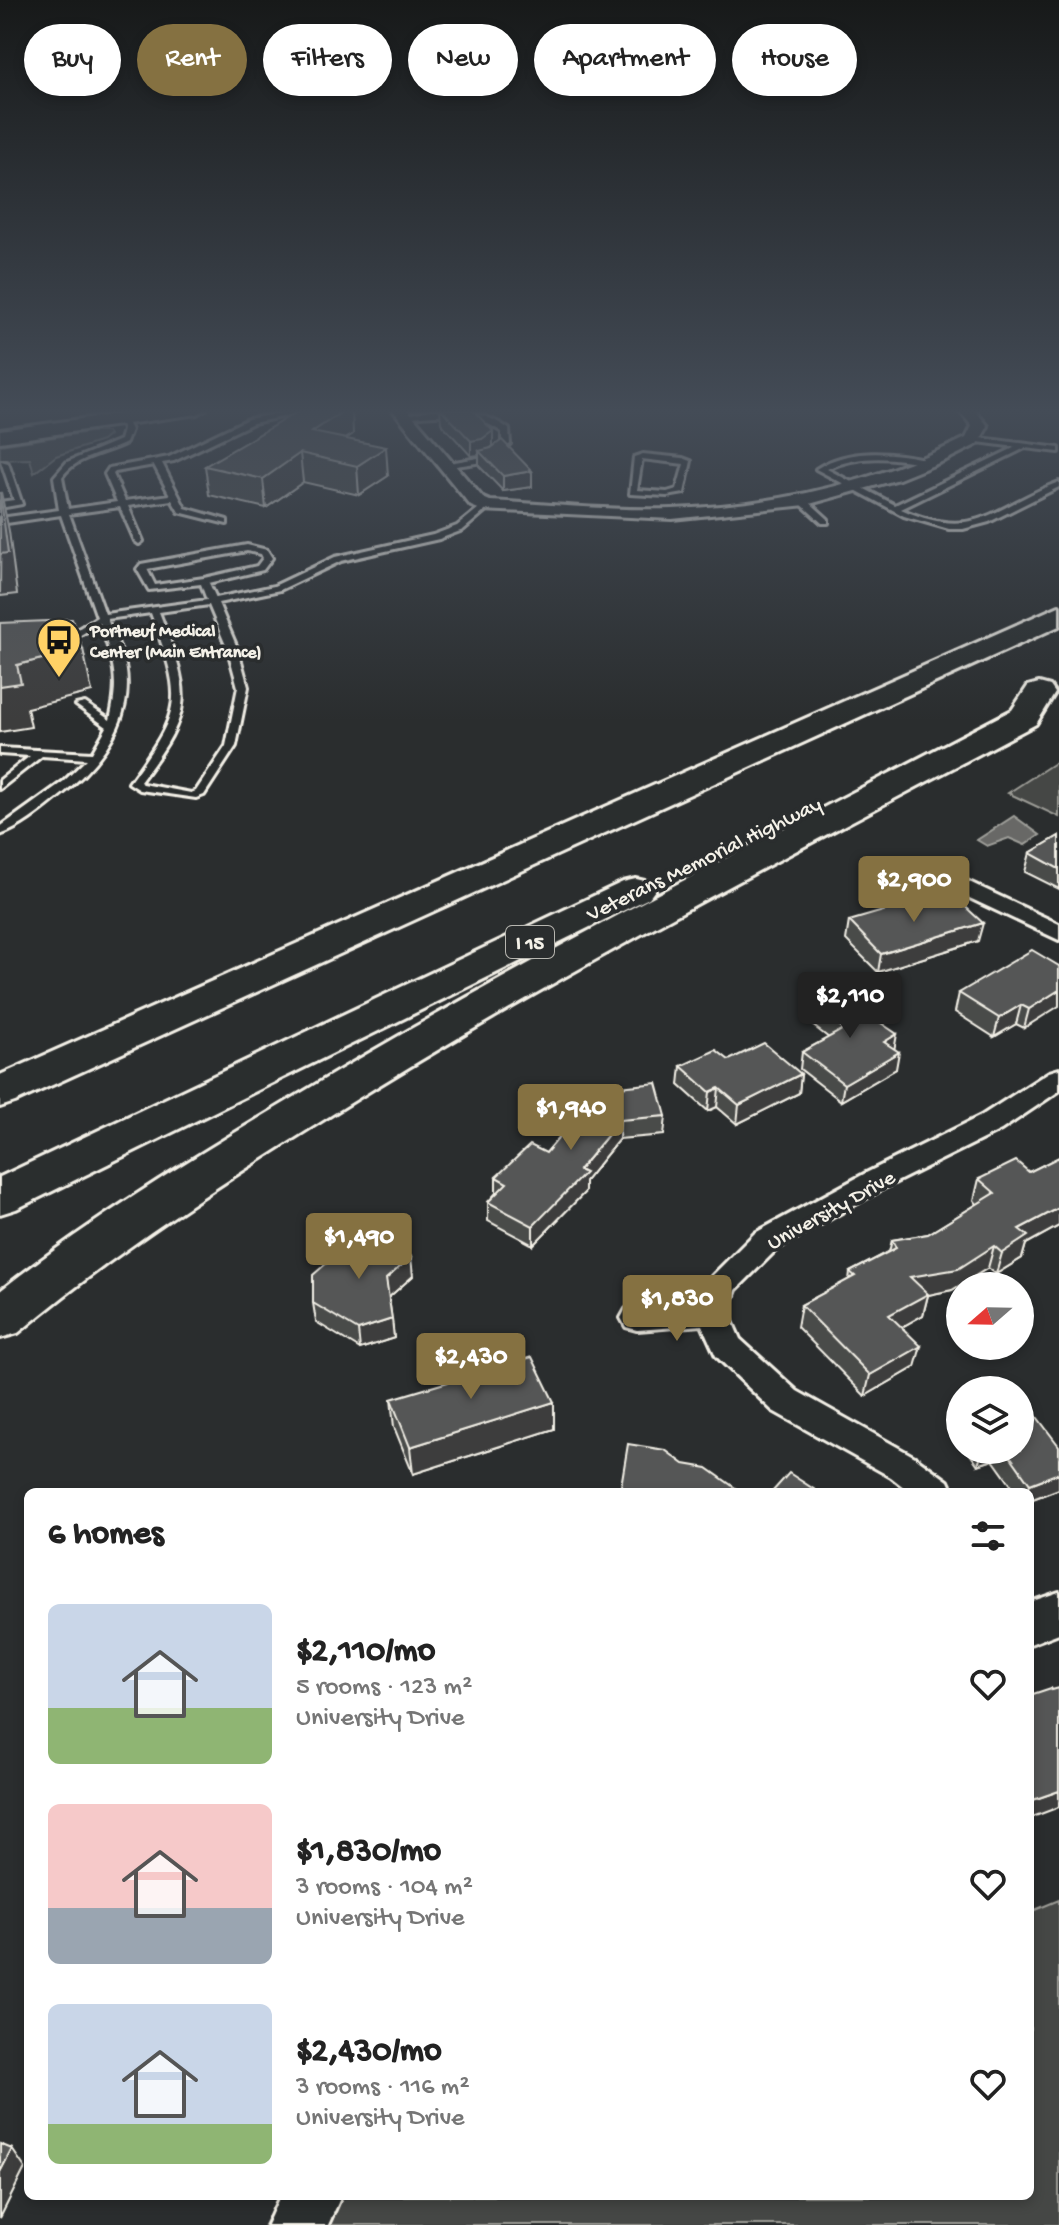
<!DOCTYPE html>
<meta charset="utf-8">
<style>
:root{--surface:#fff;--page:#f6f6f6;--text:#222;--muted:#767676;--accent:#857141}
body{margin:0;font-family:"Gochi Hand",sans-serif;background:var(--page);color:var(--text);height:100vh;display:flex;flex-direction:column;font-size:30px;white-space:nowrap}
*{box-sizing:border-box;margin:0}
p{font-size:26px;color:var(--muted)}
.icon{flex:none;width:44px;height:44px;fill:none;stroke:currentColor;stroke-width:2;stroke-linecap:round;stroke-linejoin:round}
.map{position:relative;flex:1;overflow:hidden}
.drawer{position:absolute;left:24px;top:1488px;width:1010px;height:712px;display:flex;flex-direction:column;background:var(--surface);border-radius:12px;box-shadow:0 4px 12px #0003}
.drawer>*{flex:none}
.banner{position:absolute;left:24px;top:24px;width:1012px;height:72px;display:flex;gap:16px}
.needle{width:52px;rotate:250deg}
.fabs{position:absolute;left:946px;top:1272px;display:grid;gap:16px}
.fabs a{display:grid;place-items:center;width:88px;height:88px;border-radius:50%;background:var(--surface);box-shadow:0 4px 12px #0003;font-size:40px}
.price{position:absolute;translate:-50% -68px;padding:0 18px;border-radius:8px;background:var(--accent);color:#fff;font-size:26px;line-height:52px;filter:drop-shadow(0 2px 4px #0008)}
.price::after{content:'';position:absolute;left:50%;top:48px;width:24px;height:18px;margin-left:-12px;background:inherit;clip-path:polygon(0 0,100% 0,50% 100%)}
.price.active{background:#222;color:#fff}
ul{padding:0;list-style:none}
li{display:flex;align-items:center;gap:24px;height:200px;padding:0 24px}
li span{display:grid;place-items:center;flex:none;width:224px;height:160px;border-radius:12px;color:#555}
li>.icon{margin-inline-start:auto}
span .icon{width:96px;height:96px;fill:#fffc;stroke-width:1}
li b{font-size:34px}
h2{display:flex;justify-content:space-between;align-items:center;height:96px;padding:0 24px;font-size:34px}
.pill{padding:0 28px;border-radius:36px;background:var(--surface);box-shadow:0 4px 12px #0003;font-size:28px;line-height:72px}
.pill.active{background:var(--accent);color:#fff}
.map>svg:first-child{display:block}
.green{fill:#444645;stroke:#9c9c96;stroke-width:2}
.water{fill:#676866;stroke:#9f9f9a;stroke-width:2}
.lines{fill:none;stroke-linecap:round;stroke-linejoin:round}
.service-casing{stroke:#f4f1e8;stroke-width:6}
.minor-casing{stroke:#f4f1e8;stroke-width:6}
.tertiary-casing{stroke:#f4f1e8;stroke-width:6}
.motorway-casing{stroke:#f4f1e8;stroke-width:6}
.service{fill:#2a2d2e;fill-rule:evenodd}
.minor{fill:#2a2d2e;fill-rule:evenodd}
.tertiary{fill:#2a2d2e;fill-rule:evenodd}
.motorway{fill:#2a2d2e;fill-rule:evenodd}
.wall{fill:#494b4a;stroke:#f4f1e8;stroke-width:2}
.shaded-wall{fill:#3c3d3c;stroke:#f4f1e8;stroke-width:2}
.building{fill:#555756;stroke:#f4f1e8;stroke-width:2}
.labels{text-anchor:middle;stroke-width:7;stroke-linejoin:round;paint-order:stroke}
.far-poi-label{font-size:18px;font-weight:bold;fill:#f4f1e8;stroke:#2a2d2e;text-anchor:start}
.shield{fill:#2a2d2e;stroke:#b7b6b0;stroke-width:2}
.shield-label{font-size:20px;font-weight:bold;fill:#f4f1e8}
.street-label{font-size:22px;fill:#f4f1e8;stroke:#2a2d2e}
</style>
<div class="map">
<svg width="1059" height="2225" viewBox="0 0 1059 2225">
<rect width="100%" height="100%" fill="#2a2d2e"/>
<filter id="ink" filterUnits="userSpaceOnUse"><feTurbulence type="fractalNoise" baseFrequency=".0125" numOctaves="2"/><feDisplacementMap in="SourceGraphic" scale="16" xChannelSelector="R" yChannelSelector="G"/><feConvolveMatrix kernelMatrix="1 2 1 2 8 2 1 2 1" color-interpolation-filters="sRGB"/></filter>
<g filter="url(#ink)">
<g class="green">
<polygon points="90,432 107,432 109,435 102,441 56,456 34,473 30,459 0,460 0,445"/>
<polygon points="1059,760 1059,817 1008,793"/>
<polygon points="1059,1900 1059,2225 264,2225 268,2217 321,2196 1030,2196 1030,1912"/>
</g>
<polygon class="water" points="1014,816 1040,835 1025,845 1009,838 987,846 977,840"/>
<g class="lines">
<g class="service-casing">
<g id="service">
<path d="M301,409H318L253,423L174,461L162,463L185,508L227,520V524L179,512L172,500L128,506L143,541L139,544L135,541L120,507L69,514L105,614L207,600L201,584L149,590L137,569L141,564L247,545L267,550L272,558L263,570L209,583L216,598L274,586L335,557L433,535L457,526L484,504L491,506L463,530L439,539L341,561L280,590L218,603L238,650L248,687L236,746L204,795L196,798L140,790L129,783C184,707 183,701 151,613L107,619C113,634 122,650 125,665C136,721 98,766 56,799C40,812 20,828 0,835V827L64,781L87,759L42,756L0,789V780L30,756L0,754V748L92,753L107,727L76,705L85,703L110,720C120,678 114,663 100,623L74,639L70,650L62,648L67,636L97,617L61,515L0,524V518L59,510L54,477L67,462L120,440L123,430L119,418H125L131,430L126,443C105,454 76,456 62,477L68,509L117,502L105,474L109,468L169,457L248,419ZM154,465L170,495L125,501L113,474L115,472ZM247,551L261,554L263,558L257,566L204,578L155,585L147,569ZM209,605L228,650L238,687L226,746L196,791L191,793L143,784L140,782C196,708 191,696 159,612Z"/>
<path d="M431,410C460,409 485,412 509,429L510,444L489,461L443,468V464L484,457L502,443V432C472,411 440,413 405,418L401,416Z"/>
<path d="M973,437L1059,448V452L1025,448L901,509C976,543 995,506 1059,482V487L989,522L963,529H949L904,516L816,469C849,447 893,452 930,460L931,462L927,464C893,457 859,454 827,469L895,505L1016,447L970,441V437Z"/>
<path d="M643,454L683,458L691,461L684,493L667,496L630,494L634,457ZM642,459L684,464L677,489L667,492L637,490Z"/>
<polygon points="1,461 8,463 22,504 0,508 0,502 14,500"/>
<polygon points="800,499 806,499 828,519 828,523 822,523 800,503"/>
</g>
</g>
<g class="minor-casing">
<g id="minor">
<path d="M392,409H407L483,498L490,501C550,504 612,511 672,509C774,506 874,483 966,438L972,426L958,409H974L988,426L978,444L946,460L899,479L806,505L672,519L481,510L471,506Z"/>
<polygon points="937,867 1059,924 1059,940 929,879 925,874 929,869"/>
<polygon points="1059,1069 1059,1091 1001,1130 886,1187 777,1249 736,1290 728,1312 740,1339 797,1391 915,1457 948,1481 953,1492 910,1492 891,1477 773,1411 716,1356 702,1325 637,1330 626,1327 621,1318 626,1309 701,1301 712,1276 755,1233 866,1173 981,1116 1049,1072"/>
</g>
</g>
<g class="tertiary-casing">
<g id="tertiary">
<polygon points="154,409 206,409 197,414 0,442 0,430"/>
<polygon points="1059,1592 1059,1633 1030,1644 1030,1602"/>
<polygon points="280,2196 341,2196 328,2225 267,2225"/>
</g>
</g>
<g class="motorway-casing">
<g id="motorway">
<polygon points="1059,606 1059,626 15,1102 0,1107 0,1075"/>
<path d="M1039,683L1050,686L1055,693L1036,724C798,850 559,972 331,1115C223,1182 116,1251 18,1333L0,1338V1291C93,1218 196,1156 298,1095C530,956 772,835 1012,710L1028,686Z"/>
<polygon points="636,879 649,882 655,890 649,898 16,1209 0,1214 0,1177 623,882"/>
</g>
</g>
<use href="#service" class="service"/>
<use href="#minor" class="minor"/>
<use href="#tertiary" class="tertiary"/>
<use href="#motorway" class="motorway"/>
</g>
<g class="wall">
<polygon points="440,409 493,431 493,446 532,471 532,487 503,491 479,466 479,455 471,456 441,423"/>
<polygon points="353,434 346,439 388,476 359,495 303,482 266,508 209,495 205,466"/>
<polygon points="1059,836 1059,889 1025,872 1030,853"/>
<polygon points="849,921 978,941 878,972 846,940"/>
<polygon points="1059,966 1024,1028 1016,1024 994,1037 955,1012 959,993"/>
<polygon points="810,1004 894,1049 896,1069 841,1101 800,1069 802,1052 829,1038 807,1021"/>
<polygon points="729,1060 801,1074 799,1093 737,1124 717,1107 708,1111 679,1085 681,1066"/>
<polygon points="600,1089 666,1116 664,1135 619,1139 585,1181 585,1192 533,1245 488,1221 488,1202 496,1193 496,1177 546,1153"/>
<polygon points="1059,1157 1059,1226 1026,1244 1022,1258 996,1274 988,1268 952,1290 928,1295 923,1315 902,1327 915,1367 865,1396 797,1327 801,1305 849,1280 850,1272 889,1252 892,1240 928,1234 977,1204 974,1200 979,1179 1029,1172"/>
<polygon points="413,1276 389,1297 394,1338 360,1349 316,1322 313,1303"/>
<polygon points="391,1399 554,1402 554,1429 413,1474 394,1427"/>
<polygon points="960,1411 960,1440 953,1430 959,1412"/>
<polygon points="967,1450 1020,1450 1059,1489 1030,1500 1030,1492 1016,1492 993,1460 978,1465"/>
</g>
<g class="shaded-wall">
<polygon points="346,409 352,409 353,434 318,457 312,432"/>
<polygon points="493,431 493,446 483,454 479,451 479,455 471,456 471,441"/>
<polygon points="386,447 388,476 359,495 357,466"/>
<polygon points="300,453 303,482 266,508 263,479"/>
<polygon points="532,471 532,487 503,491 503,476"/>
<polygon points="1,492 9,531 17,594 0,596"/>
<polygon points="83,649 92,692 27,708 31,727 0,732 0,686 17,665"/>
<polygon points="983,923 978,941 878,972 881,954"/>
<polygon points="1059,990 1059,1006 1024,1028 1029,1009"/>
<polygon points="1021,1005 1016,1024 994,1037 999,1018"/>
<polygon points="897,1034 894,1051 884,1042"/>
<polygon points="899,1052 896,1069 841,1101 844,1084"/>
<polygon points="801,1074 799,1093 737,1124 739,1105"/>
<polygon points="719,1088 717,1107 708,1111 710,1092"/>
<polygon points="620,1120 619,1139 585,1181 585,1192 533,1245 533,1226"/>
<polygon points="1059,1208 1059,1226 1026,1244 1022,1258 996,1274 1002,1253 1019,1229"/>
<polygon points="994,1246 988,1268 952,1290 928,1295 923,1315 884,1337 889,1315 910,1277"/>
<polygon points="411,1257 413,1276 388,1298 386,1279"/>
<polygon points="392,1319 394,1338 360,1349 358,1330"/>
<polygon points="921,1346 915,1367 865,1396 870,1375"/>
<polygon points="554,1402 554,1429 413,1474 410,1447"/>
<polygon points="983,1450 996,1450 993,1460 978,1465"/>
<polygon points="1059,1473 1059,1489 1030,1500 1030,1492 1027,1492 1030,1484"/>
<polygon points="1059,1791 1059,1807 1030,1818 1030,1801"/>
<polygon points="12,2149 25,2168 0,2218 0,2172"/>
</g>
<g class="building">
<polygon points="302,409 346,409 312,432 386,447 357,466 300,453 263,479 205,466"/>
<polygon points="441,409 472,409 493,431 482,439 471,441"/>
<polygon points="502,440 532,471 503,476 479,451 491,448"/>
<polygon points="0,492 8,553 0,554"/>
<polygon points="62,619 72,619 83,649 17,665 21,683 0,686 0,623 48,621 57,624"/>
<polygon points="1059,836 1059,869 1030,853"/>
<polygon points="931,897 940,906 958,900 983,923 881,954 849,921"/>
<polygon points="1032,950 1059,966 1059,990 1029,1009 1021,1005 999,1018 959,993"/>
<polygon points="834,991 897,1034 884,1042 899,1052 844,1084 802,1052 844,1029 810,1004"/>
<polygon points="764,1043 801,1074 739,1105 719,1088 710,1092 681,1066 716,1050 729,1060"/>
<polygon points="657,1083 666,1116 620,1120 579,1170 585,1173 533,1226 488,1202 507,1183 496,1177 530,1145 546,1153 600,1089"/>
<polygon points="1059,1157 1059,1208 1019,1229 1028,1236 1002,1253 994,1246 958,1269 910,1277 928,1294 889,1315 921,1346 870,1375 801,1305 855,1276 850,1272 896,1248 892,1240 928,1234 995,1193 979,1179 1016,1161 1029,1172"/>
<polygon points="366,1229 411,1257 386,1279 392,1319 358,1330 313,1303 313,1275"/>
<polygon points="532,1357 554,1402 410,1447 391,1399"/>
<polygon points="1031,1409 1059,1446 1059,1473 1030,1484 1006,1450 1020,1450 1020,1413"/>
<polygon points="628,1444 665,1450 684,1464 707,1468 741,1492 620,1492"/>
<polygon points="789,1473 815,1490 813,1492 772,1492"/>
<polygon points="1051,1688 1052,1690 1059,1688 1059,1791 1030,1801 1030,1695"/>
<polygon points="0,2144 12,2149 0,2172"/>
</g>
</g>
<linearGradient id="sky" x2="0" y2="1"><stop stop-color="#171919"/><stop offset="0.57" stop-color="#444c57"/><stop offset="1" stop-color="#444c57" stop-opacity="0"/></linearGradient>
<rect width="1059" height="721" fill="url(#sky)"/>
<defs>
<g id="bus-pin" transform="scale(2.3)"><path d="M0 17L-7.5 6A9.5 9.5 0 1 1 7.5 6Z" fill="#ffd166" stroke="#2a2d2e"/><path d="M-5-6H5V4H4V6H2V4H-2V6H-4V4H-5ZM-3.5-4V0h7V-4ZM-3.5 1.2v1.5H-2V1.2ZM2 1.2v1.5H3.5V1.2Z" fill="#111"/></g>
</defs>
<g fill-rule="evenodd">
<use href="#bus-pin" x="59" y="640"/>
</g>
<g class="labels">
<g class="far-poi-label">
<text x="90" y="636">Portneuf Medical<tspan x="90" dy="21">Center (Main Entrance)</tspan></text>
</g>
<rect class="shield" x="506" y="926" width="48" height="32" rx="6"/>
<g class="shield-label">
<text x="530" y="949">I 15</text>
</g>
<g class="street-label">
<text transform="translate(703 857) rotate(-26)" y="8">Veterans Memorial Highway</text>
<text transform="translate(830 1208) rotate(-29)" y="8">University Drive</text>
</g>
</g>
</svg>
<div class="fabs">
<a><svg class="needle" viewBox="-14 -14 28 28"><path d="M0-13l5 13h-10z" fill="#e53935"/><path d="M0 13l5-13h-10z" fill="#767676"/></svg></a>
<a><svg class="icon" aria-label="layers" viewBox="0 0 24 24"><path d="M12 4l9 5-9 5-9-5zM3 14l9 5 9-5"/></svg></a>
</div>
<b class="price" style="left:914px;top:924px">$2,900</b>
<b class="price active" style="left:850px;top:1040px">$2,110</b>
<b class="price" style="left:571px;top:1152px">$1,940</b>
<b class="price" style="left:359px;top:1281px">$1,490</b>
<b class="price" style="left:677px;top:1343px">$1,830</b>
<b class="price" style="left:471px;top:1401px">$2,430</b>
<div class="banner">
<a class="pill">Buy</a>
<a class="pill active">Rent</a>
<a class="pill">Filters</a>
<a class="pill">New</a>
<a class="pill">Apartment</a>
<a class="pill">House</a>
</div>
<section class="drawer">
<h2>6 homes<svg class="icon" aria-label="filters" viewBox="0 0 24 24"><path d="M4 7h16M4 17h16"/><circle cx="9" cy="7" r="2"/><circle cx="15" cy="17" r="2"/></svg></h2>
<ul>
<li><span style="background:linear-gradient(#c9d6e8 65%,#8fb573 0)"><svg class="icon" aria-label="home" viewBox="0 0 24 24"><path d="M3 11l9-7 9 7M6 9v11h12V9"/></svg></span><div><b>$2,110/mo</b><p>5 rooms · 123 m²</p><p>University Drive</p></div><svg class="icon" aria-label="heart" viewBox="0 0 24 24"><path d="M12 20l-8-8c-3-5 5-10 8-4 3-6 11-1 8 4z"/></svg></li>
<li><span style="background:linear-gradient(#f6c9c9 65%,#9aa5b1 0)"><svg class="icon" aria-label="home" viewBox="0 0 24 24"><path d="M3 11l9-7 9 7M6 9v11h12V9"/></svg></span><div><b>$1,830/mo</b><p>3 rooms · 104 m²</p><p>University Drive</p></div><svg class="icon" aria-label="heart" viewBox="0 0 24 24"><path d="M12 20l-8-8c-3-5 5-10 8-4 3-6 11-1 8 4z"/></svg></li>
<li><span style="background:linear-gradient(#c9d6e8 75%,#8fb573 0)"><svg class="icon" aria-label="home" viewBox="0 0 24 24"><path d="M3 11l9-7 9 7M6 9v11h12V9"/></svg></span><div><b>$2,430/mo</b><p>3 rooms · 116 m²</p><p>University Drive</p></div><svg class="icon" aria-label="heart" viewBox="0 0 24 24"><path d="M12 20l-8-8c-3-5 5-10 8-4 3-6 11-1 8 4z"/></svg></li>
</ul>
</section>
</div>
